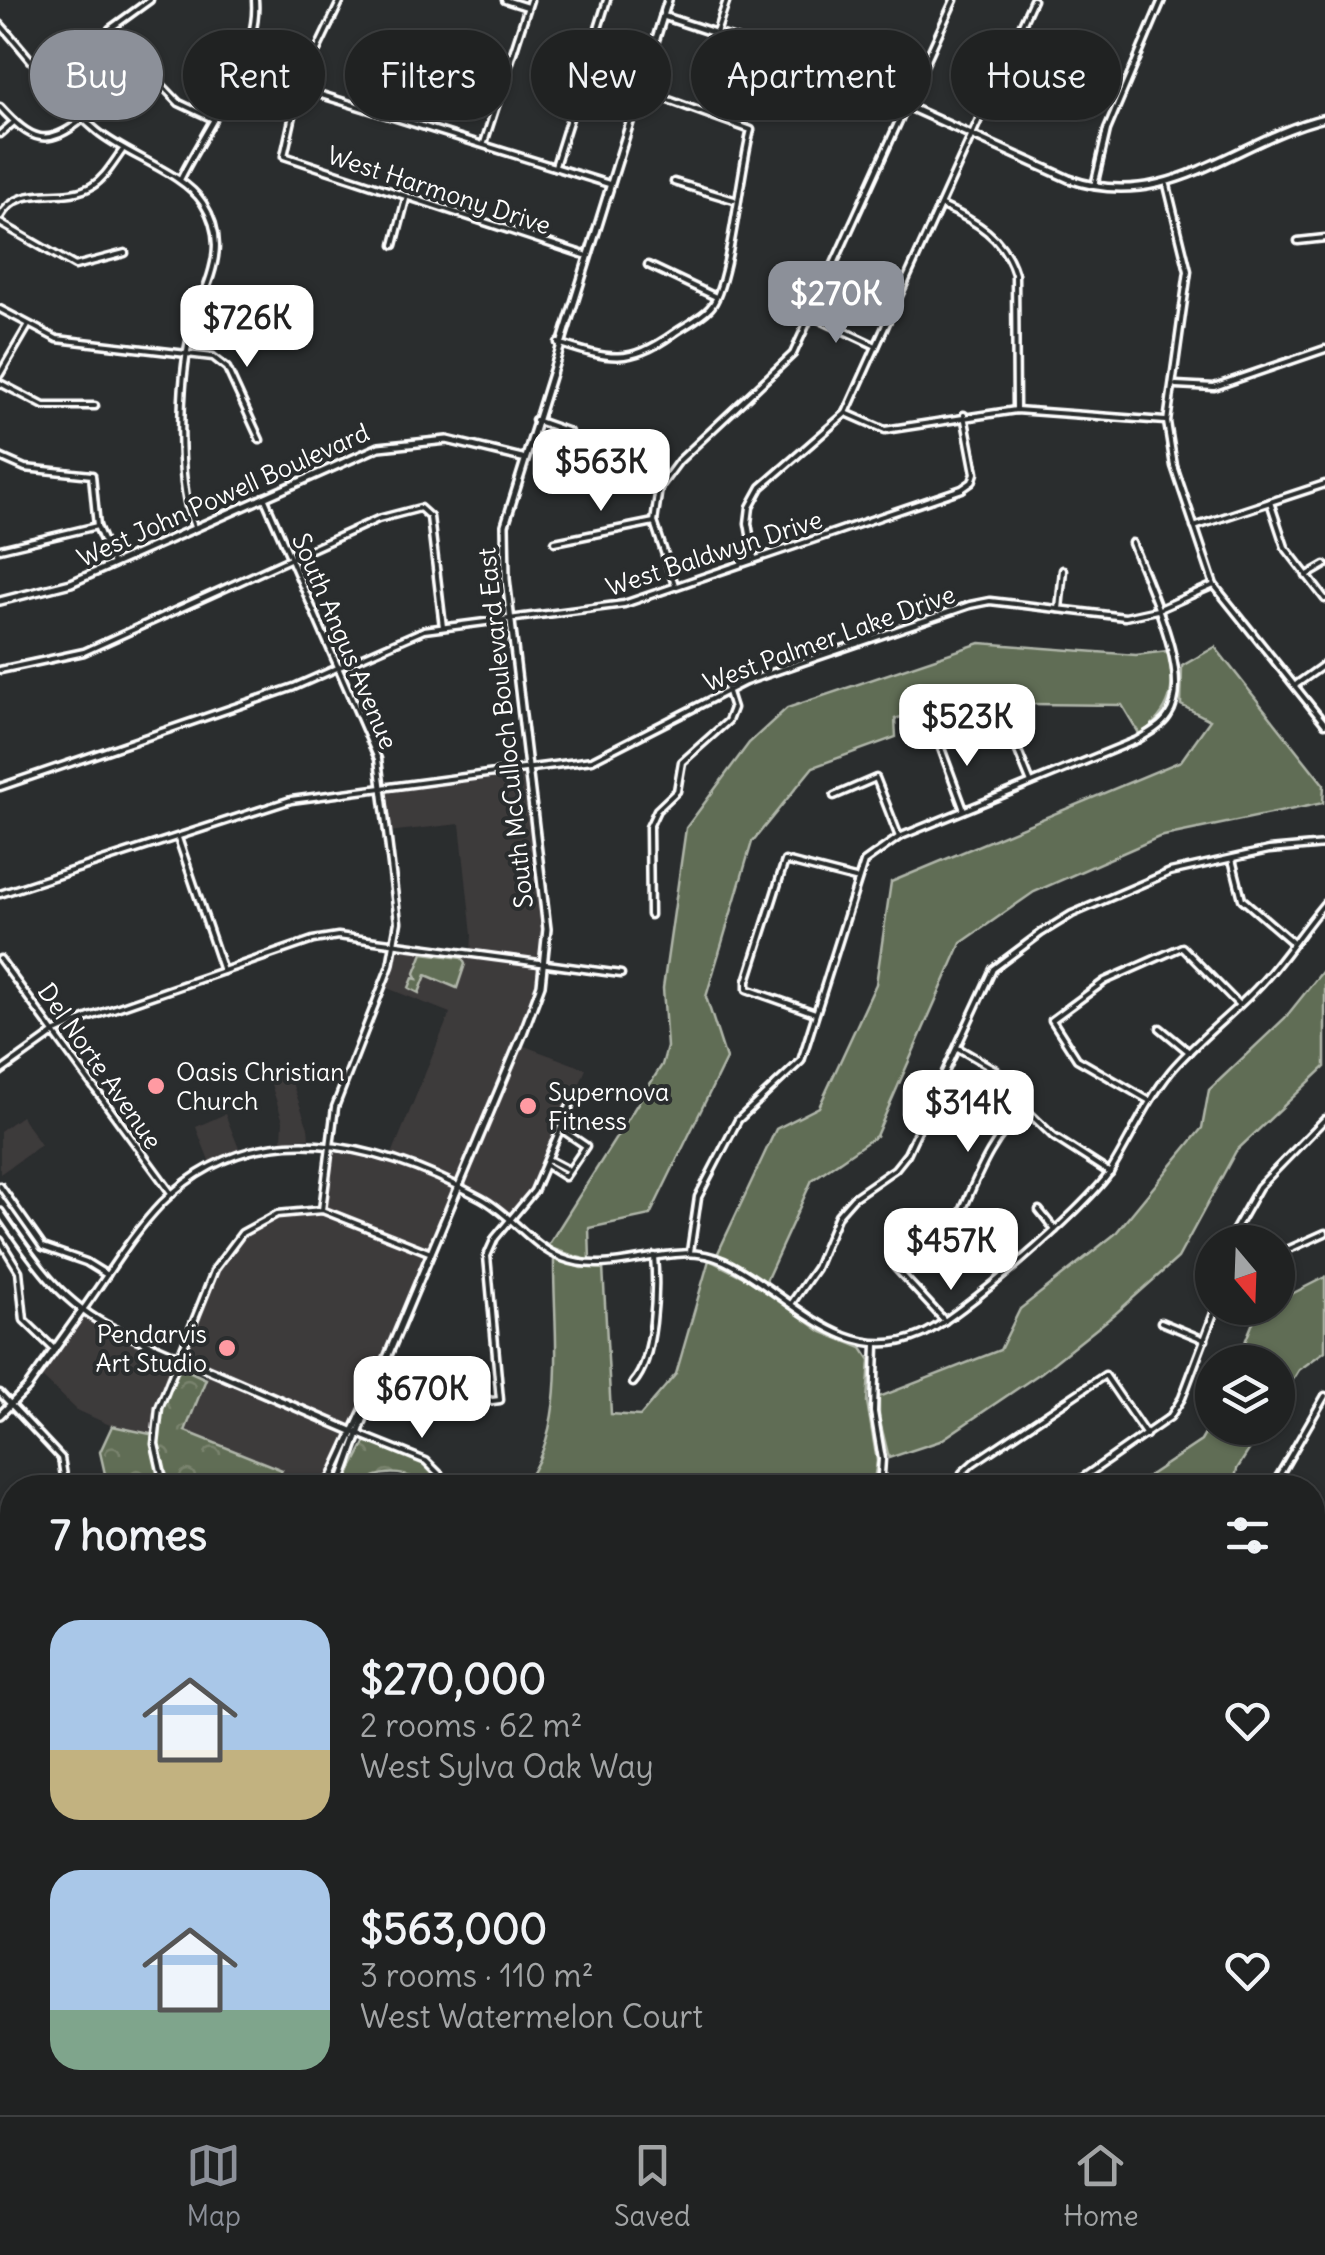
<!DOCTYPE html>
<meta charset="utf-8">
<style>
:root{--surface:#202222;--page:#282a2a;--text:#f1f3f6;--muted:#a2a4a5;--line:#3d3f40;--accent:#8c9099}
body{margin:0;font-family:Delius,sans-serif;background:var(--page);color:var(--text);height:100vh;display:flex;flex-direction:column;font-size:38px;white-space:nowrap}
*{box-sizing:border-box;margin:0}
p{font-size:32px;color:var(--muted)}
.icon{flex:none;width:55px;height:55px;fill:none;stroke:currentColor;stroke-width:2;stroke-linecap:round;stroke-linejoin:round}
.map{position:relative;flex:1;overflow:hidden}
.side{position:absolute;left:0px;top:1475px;width:1325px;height:640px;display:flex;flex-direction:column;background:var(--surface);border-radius:40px 40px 0 0;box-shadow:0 2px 8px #0004,0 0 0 2px var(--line)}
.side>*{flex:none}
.banner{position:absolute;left:30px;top:30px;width:1265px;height:90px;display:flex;gap:20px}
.needle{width:65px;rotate:161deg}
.fabs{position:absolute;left:1195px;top:1225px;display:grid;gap:20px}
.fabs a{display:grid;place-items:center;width:100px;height:100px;border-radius:50%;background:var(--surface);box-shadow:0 2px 8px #0004,0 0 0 2px var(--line);font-size:50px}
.price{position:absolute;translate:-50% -85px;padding:0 22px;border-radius:20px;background:#fff;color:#222;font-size:32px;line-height:65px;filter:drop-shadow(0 2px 5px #0008)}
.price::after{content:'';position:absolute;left:50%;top:60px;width:30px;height:22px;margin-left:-15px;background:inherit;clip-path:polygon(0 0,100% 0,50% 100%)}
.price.active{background:var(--accent);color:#fff}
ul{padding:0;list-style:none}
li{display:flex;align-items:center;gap:30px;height:250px;padding:0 50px}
li span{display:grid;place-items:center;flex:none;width:280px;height:200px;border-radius:30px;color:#555}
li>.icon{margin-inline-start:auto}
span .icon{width:120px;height:120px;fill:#fffc;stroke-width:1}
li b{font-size:42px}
h2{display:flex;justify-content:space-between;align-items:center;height:120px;padding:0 50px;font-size:42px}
.tag{padding:0 35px;border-radius:45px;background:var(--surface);box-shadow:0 2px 8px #0004,0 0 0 2px var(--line);font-size:35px;line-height:90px}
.tag.active{background:var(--accent);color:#fff}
.tabs{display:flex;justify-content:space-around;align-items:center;height:140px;border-top:2px solid var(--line);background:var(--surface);font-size:28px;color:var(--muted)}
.tabs a{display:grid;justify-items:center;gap:5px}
.tabs .active{color:var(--accent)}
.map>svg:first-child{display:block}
.built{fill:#3e3a3b}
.grass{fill:#616d54;stroke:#b0b6aa;stroke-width:2.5}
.forest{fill:url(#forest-crowns);stroke:#b0b6aa;stroke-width:2.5}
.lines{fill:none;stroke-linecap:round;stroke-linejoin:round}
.stream{stroke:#90a1a6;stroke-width:2.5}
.street-casing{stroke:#fff;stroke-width:11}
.secondary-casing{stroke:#fff;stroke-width:12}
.street{stroke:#2a2d2e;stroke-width:4}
.secondary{stroke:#2a2d2e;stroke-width:5}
.poi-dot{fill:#ff9aa2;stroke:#2a2d2e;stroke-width:4}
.labels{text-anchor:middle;stroke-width:8;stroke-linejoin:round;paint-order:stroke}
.street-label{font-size:25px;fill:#fff;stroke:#2a2d2e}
.poi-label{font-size:25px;fill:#fff;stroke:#2a2d2e;text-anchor:start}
</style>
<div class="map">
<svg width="1325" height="2115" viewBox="0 0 1325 2115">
<defs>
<pattern id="forest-crowns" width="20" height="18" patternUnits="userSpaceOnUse" patternTransform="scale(2.5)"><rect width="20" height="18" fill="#616d54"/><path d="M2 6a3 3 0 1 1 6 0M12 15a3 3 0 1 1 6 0" fill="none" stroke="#79836e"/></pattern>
</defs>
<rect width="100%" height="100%" fill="#2a2d2e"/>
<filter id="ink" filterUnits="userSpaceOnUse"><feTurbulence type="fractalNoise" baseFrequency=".01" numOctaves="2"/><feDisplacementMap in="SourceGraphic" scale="20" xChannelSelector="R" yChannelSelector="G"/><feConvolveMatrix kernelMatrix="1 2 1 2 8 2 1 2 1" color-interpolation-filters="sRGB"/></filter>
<g filter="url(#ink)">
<g class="built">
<polygon points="529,770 547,929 543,971 519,1044 586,1069 538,1182 511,1220 459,1188 327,1487 294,1487 277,1480 281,1470 184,1431 209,1370 180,1357 155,1435 112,1426 77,1410 38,1373 82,1311 179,1357 216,1269 250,1227 277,1214 322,1209 329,1143 390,1159 450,1013 382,986 398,942 471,953 472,935 460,824 387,832 382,788"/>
<polygon points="285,1063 308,1128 309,1138 282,1140 283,1121 266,1069"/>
<polygon points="225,1114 240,1151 210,1163 196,1127"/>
<polygon points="21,1116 41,1145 0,1174 0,1131"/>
<polygon points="253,2103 586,2103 566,2115 263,2115"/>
</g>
<g class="grass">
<path d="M980,643L1136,655L1168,651C1177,689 1171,712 1140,735L1122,705L944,703L895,719L896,737L813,767L752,842L706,997L726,1059L650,1215L589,1228L590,1261L547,1247L662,1065L667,1047L663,988L686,828L749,743L787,708Z"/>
<polygon points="1215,647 1324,785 1323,803 1159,837 1034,892 961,943 876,1136 812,1180 765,1283 717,1255 776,1129 819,1107 876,984 891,882 1181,761 1210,720 1181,705 1182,666"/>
<polygon points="423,953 462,958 465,964 457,988 426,975 419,993 409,988 413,978 417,979 415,973"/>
<polygon points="1325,968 1325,1067 1236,1151 1178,1258 1115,1314 1042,1372 940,1441 889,1458 879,1417 879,1397 1000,1350 1020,1309 1115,1234 1202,1128 1209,1090 1285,1018"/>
<path d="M554,1258L581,1268L603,1267L611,1414L640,1416L676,1374L709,1260L749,1280L822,1332L862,1348L870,1360L867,1402L877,1461L873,1487H522C570,1429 553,1330 554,1258Z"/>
<polygon points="1325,1277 1325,1351 1299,1370 1278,1404 1278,1362 1237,1362 1258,1310 1278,1308 1278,1301"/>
<polygon points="1212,1422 1212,1428 1263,1428 1237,1469 1233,1487 1132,1487 1201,1441"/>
</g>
<g class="forest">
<polygon points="176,1365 206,1379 185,1431 282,1470 277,1480 294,1487 108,1487 100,1452 112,1426 155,1435 159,1407"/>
<path d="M367,1439L427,1464L450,1487C422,1487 404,1465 374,1477L366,1487L342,1488Z"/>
</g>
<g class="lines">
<polyline class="stream" points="0,1610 12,1603"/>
<g class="street-casing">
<g id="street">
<polyline points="341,0 299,88 284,156 585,255"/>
<polyline points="505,0 527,7"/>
<path d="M0,24C31,58 61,101 97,131C127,156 183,172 203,203C233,250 203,286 191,332C179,381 176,481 194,527"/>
<polyline points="110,29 150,0"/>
<polyline points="716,33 727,0"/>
<polyline points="395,40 505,75"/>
<polyline points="211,45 299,88 609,184"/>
<polyline points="153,76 179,103 211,118"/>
<path d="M0,107C31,141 47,149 84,118"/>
<polyline points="0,134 14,122"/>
<polyline points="484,143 530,0"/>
<polyline points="555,166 607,0"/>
<path d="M180,180C205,128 260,58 255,0"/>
<polyline points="674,182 734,200"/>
<polyline points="1167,185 1188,271 1167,422 1174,466 1214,585 1325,724"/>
<polyline points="1094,186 1107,130 1162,0"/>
<path d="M942,206C976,221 1004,237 1015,274L1016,410"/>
<path d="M0,217C20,181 62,204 92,186C105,178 113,163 122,151"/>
<polyline points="0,223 75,266 125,253"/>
<polyline points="1298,241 1325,238"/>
<polyline points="394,245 406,199"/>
<polyline points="648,265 716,297"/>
<polyline points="0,309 57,339 213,357 227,368 260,440"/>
<polyline points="810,315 876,346"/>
<path d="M558,343C608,359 628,366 673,334C684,326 701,318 710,308C730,288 740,168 751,130L641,90"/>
<polyline points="0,374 28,326"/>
<polyline points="0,383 44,406 95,406"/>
<polyline points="1176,385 1214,387 1325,349"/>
<polyline points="846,413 885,430 1016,410 1165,421"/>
<polyline points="535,420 569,432"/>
<polyline points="0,457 25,468 92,475 97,526 113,564"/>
<polyline points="264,497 378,759 398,922 390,966 335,1107 322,1210"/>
<polyline points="1270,502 1285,547 1325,599"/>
<polyline points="1194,527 1325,484"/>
<polyline points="555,542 654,522"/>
<polyline points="0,549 97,526"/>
<polyline points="754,557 748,523 750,507 761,487 846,413 1033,0"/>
<polyline points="1306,576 1325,565"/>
<polyline points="675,585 654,522 659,488 679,461 793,354 954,0"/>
<polyline points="1059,609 1063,570"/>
<polyline points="0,670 84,652 378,519 420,508 430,517 443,627"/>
<polyline points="1297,684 1325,664"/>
<polyline points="1011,734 1031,783"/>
<polyline points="938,740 964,810"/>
<polyline points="0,787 294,687 424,630 624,604 962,489 972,482 975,473 964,415"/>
<polyline points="834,796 876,778 899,837"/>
<polyline points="178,838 223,971"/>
<polyline points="1232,859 1242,899 1291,941"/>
<polyline points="0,894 291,800 592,760 745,682 970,605 990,601 1125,617 1157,610 1214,585"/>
<polyline points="650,915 649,827 657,810 677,791 682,762 728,721 733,708 727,689"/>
<polyline points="0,959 172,1194"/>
<polyline points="815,1013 747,989 747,981 785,861 855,879"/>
<polyline points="1160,1028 1189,1052"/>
<polyline points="958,1048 996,1070 1025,1109 1054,1137 1110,1173"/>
<polyline points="0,1072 56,1032 87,1018 313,940 338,936 621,974"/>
<polyline points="1148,1100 1077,1059 1052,1020 1105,981 1182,947 1239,1005"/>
<polyline points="548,1159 569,1170"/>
<polyline points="546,1165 565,1177 586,1146 561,1129"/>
<polyline points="0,1186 43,1247 86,1262 107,1275"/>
<polyline points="1039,1210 1055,1230"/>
<polyline points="0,1240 19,1271 24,1320 55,1350"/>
<polyline points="1228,1242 1259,1187 1325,1119"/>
<path d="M690,1252L698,1197L738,1120L801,1061L864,862L899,837L1137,740C1147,734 1161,727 1168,716C1195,678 1147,583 1132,543"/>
<polyline points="1278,1254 1325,1233"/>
<polyline points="895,1267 945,1321"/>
<path d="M1002,1272L961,1223L960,1216C978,1175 991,1138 1025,1109"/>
<polyline points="791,1304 816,1268 838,1215 853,1198 895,1169 907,1154 993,969 1041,933 1072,914 1170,872 1269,850 1325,845"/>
<path d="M82,1311C108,1275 131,1235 162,1203C253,1111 378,1142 481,1198C511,1214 530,1245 562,1258C616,1279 671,1237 724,1261C788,1291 843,1369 921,1335C958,1319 1088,1206 1110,1172C1131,1138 1146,1102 1171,1071C1196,1041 1229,1017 1256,989C1281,964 1301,931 1325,903"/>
<polyline points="1161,1322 1205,1340"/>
<polyline points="876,1344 874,1412 882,1459 880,1488"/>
<polyline points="441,1381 492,1401 500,1400 487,1256 495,1238 534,1191 575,1094"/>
<path d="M633,1383C655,1359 657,1289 654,1256"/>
<polyline points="0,1393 61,1458 66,1488"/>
<polyline points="361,1435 426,1461 453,1488"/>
<polyline points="165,1488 155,1444 159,1408 215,1269 242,1233 277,1214 322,1210 431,1253"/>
<polyline points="964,1488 962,1473 973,1463 1105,1375 1146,1435"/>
<polyline points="1068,1488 1170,1417 1182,1398 1216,1308"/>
<polyline points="1272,1488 1325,1396"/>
<polyline points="1312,1531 1325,1525"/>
<polyline points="0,1561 12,1552"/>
<polyline points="0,1598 12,1622"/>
<polyline points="1312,1610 1325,1606"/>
<polyline points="0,1660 12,1649"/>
<polyline points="0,1709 12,1716"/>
<polyline points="1312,1780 1325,1769"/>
<polyline points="0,1781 12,1786"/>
<polyline points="0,1855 12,1861"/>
<polyline points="1315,1881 1325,1892"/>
<polyline points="0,1986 12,1990"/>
<polyline points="0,2044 12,2046"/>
<polyline points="0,2095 12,2095"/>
<polyline points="152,2102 152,2115"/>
<polyline points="253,2102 263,2115"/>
<polyline points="431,2102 432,2115"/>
<polyline points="542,2102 544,2115"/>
<polyline points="756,2102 799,2115"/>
<polyline points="566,2115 586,2102"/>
<polyline points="960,2115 960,2102"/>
<polyline points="1257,2115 1258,2102"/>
</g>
</g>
<g class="secondary-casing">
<g id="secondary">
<path d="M663,16L827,70L1069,179C1167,214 1236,139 1325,118"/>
<polyline points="0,601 71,583 379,447 447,440 522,458"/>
<path d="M0,1212C32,1259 61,1304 114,1329L361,1435"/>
<polyline points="0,1415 27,1388 82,1311"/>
<polyline points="327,1488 372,1391"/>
<polyline points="339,1488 376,1384 523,1033 541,985 547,929 506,579 505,525 668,0"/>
<polyline points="1312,1883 1325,1872"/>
<polyline points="223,2115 245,2102"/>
<polyline points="649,2115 649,2102"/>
<polyline points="659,2115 659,2102"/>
</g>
</g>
<use href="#street" class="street"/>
<use href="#secondary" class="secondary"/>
</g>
</g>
<g class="poi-dot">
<circle cx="156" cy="1086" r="10"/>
<circle cx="528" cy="1106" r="10"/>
<circle cx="227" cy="1348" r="10"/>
</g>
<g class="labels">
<g class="street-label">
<text transform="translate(439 190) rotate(18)" y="9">West Harmony Drive</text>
<text transform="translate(223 495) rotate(-24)" y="9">West John Powell Boulevard</text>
<text transform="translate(714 553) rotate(-18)" y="9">West Baldwyn Drive</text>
<text transform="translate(829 638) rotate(-20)" y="9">West Palmer Lake Drive</text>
<text transform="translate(345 641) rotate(67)" y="9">South Angus Avenue</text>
<text transform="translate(505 728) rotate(-96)" y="9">South McCulloch Boulevard East</text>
<text transform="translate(100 1066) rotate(55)" y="9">Del Norte Avenue</text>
</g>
<g class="poi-label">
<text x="176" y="1081">Oasis Christian<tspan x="176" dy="29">Church</tspan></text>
<text x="548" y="1101">Supernova<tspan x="548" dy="29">Fitness</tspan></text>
<text x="207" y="1343" text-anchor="end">Pendarvis<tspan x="207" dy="29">Art Studio</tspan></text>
</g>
</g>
</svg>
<div class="fabs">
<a><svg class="needle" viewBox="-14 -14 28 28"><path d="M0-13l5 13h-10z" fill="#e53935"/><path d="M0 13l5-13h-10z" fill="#a2a4a5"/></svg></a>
<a><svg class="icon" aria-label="layers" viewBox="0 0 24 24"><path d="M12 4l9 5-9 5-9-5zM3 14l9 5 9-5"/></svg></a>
</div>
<b class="price active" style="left:836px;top:346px">$270K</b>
<b class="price" style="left:247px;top:370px">$726K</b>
<b class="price" style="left:601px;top:514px">$563K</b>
<b class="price" style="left:967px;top:769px">$523K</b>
<b class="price" style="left:968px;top:1155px">$314K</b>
<b class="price" style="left:951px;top:1293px">$457K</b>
<b class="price" style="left:422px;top:1441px">$670K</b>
<div class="banner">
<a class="tag active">Buy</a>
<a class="tag">Rent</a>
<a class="tag">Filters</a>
<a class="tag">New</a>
<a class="tag">Apartment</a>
<a class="tag">House</a>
</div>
<section class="side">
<h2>7 homes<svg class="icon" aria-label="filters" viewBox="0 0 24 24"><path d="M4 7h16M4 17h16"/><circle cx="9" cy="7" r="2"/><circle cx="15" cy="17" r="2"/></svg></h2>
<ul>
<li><span style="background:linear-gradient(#a9c7e8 65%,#c2b280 0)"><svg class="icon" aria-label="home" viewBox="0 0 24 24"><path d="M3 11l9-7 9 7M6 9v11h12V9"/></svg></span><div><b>$270,000</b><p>2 rooms · 62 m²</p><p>West Sylva Oak Way</p></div><svg class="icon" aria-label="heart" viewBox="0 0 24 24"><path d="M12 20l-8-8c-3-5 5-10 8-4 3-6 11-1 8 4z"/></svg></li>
<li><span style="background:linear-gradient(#a9c7e8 70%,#7fa58c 0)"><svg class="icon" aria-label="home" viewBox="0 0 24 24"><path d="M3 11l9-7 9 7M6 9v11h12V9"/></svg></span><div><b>$563,000</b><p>3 rooms · 110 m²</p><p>West Watermelon Court</p></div><svg class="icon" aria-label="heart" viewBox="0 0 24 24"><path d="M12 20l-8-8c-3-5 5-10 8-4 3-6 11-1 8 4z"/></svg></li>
</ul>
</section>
</div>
<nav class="tabs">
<a class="active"><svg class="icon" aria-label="map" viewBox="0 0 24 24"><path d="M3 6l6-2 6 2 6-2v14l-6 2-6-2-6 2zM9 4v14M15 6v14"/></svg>Map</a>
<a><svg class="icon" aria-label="saved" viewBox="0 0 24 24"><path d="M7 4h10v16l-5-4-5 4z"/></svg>Saved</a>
<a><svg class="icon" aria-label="home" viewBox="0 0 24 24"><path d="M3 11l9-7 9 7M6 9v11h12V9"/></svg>Home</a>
</nav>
